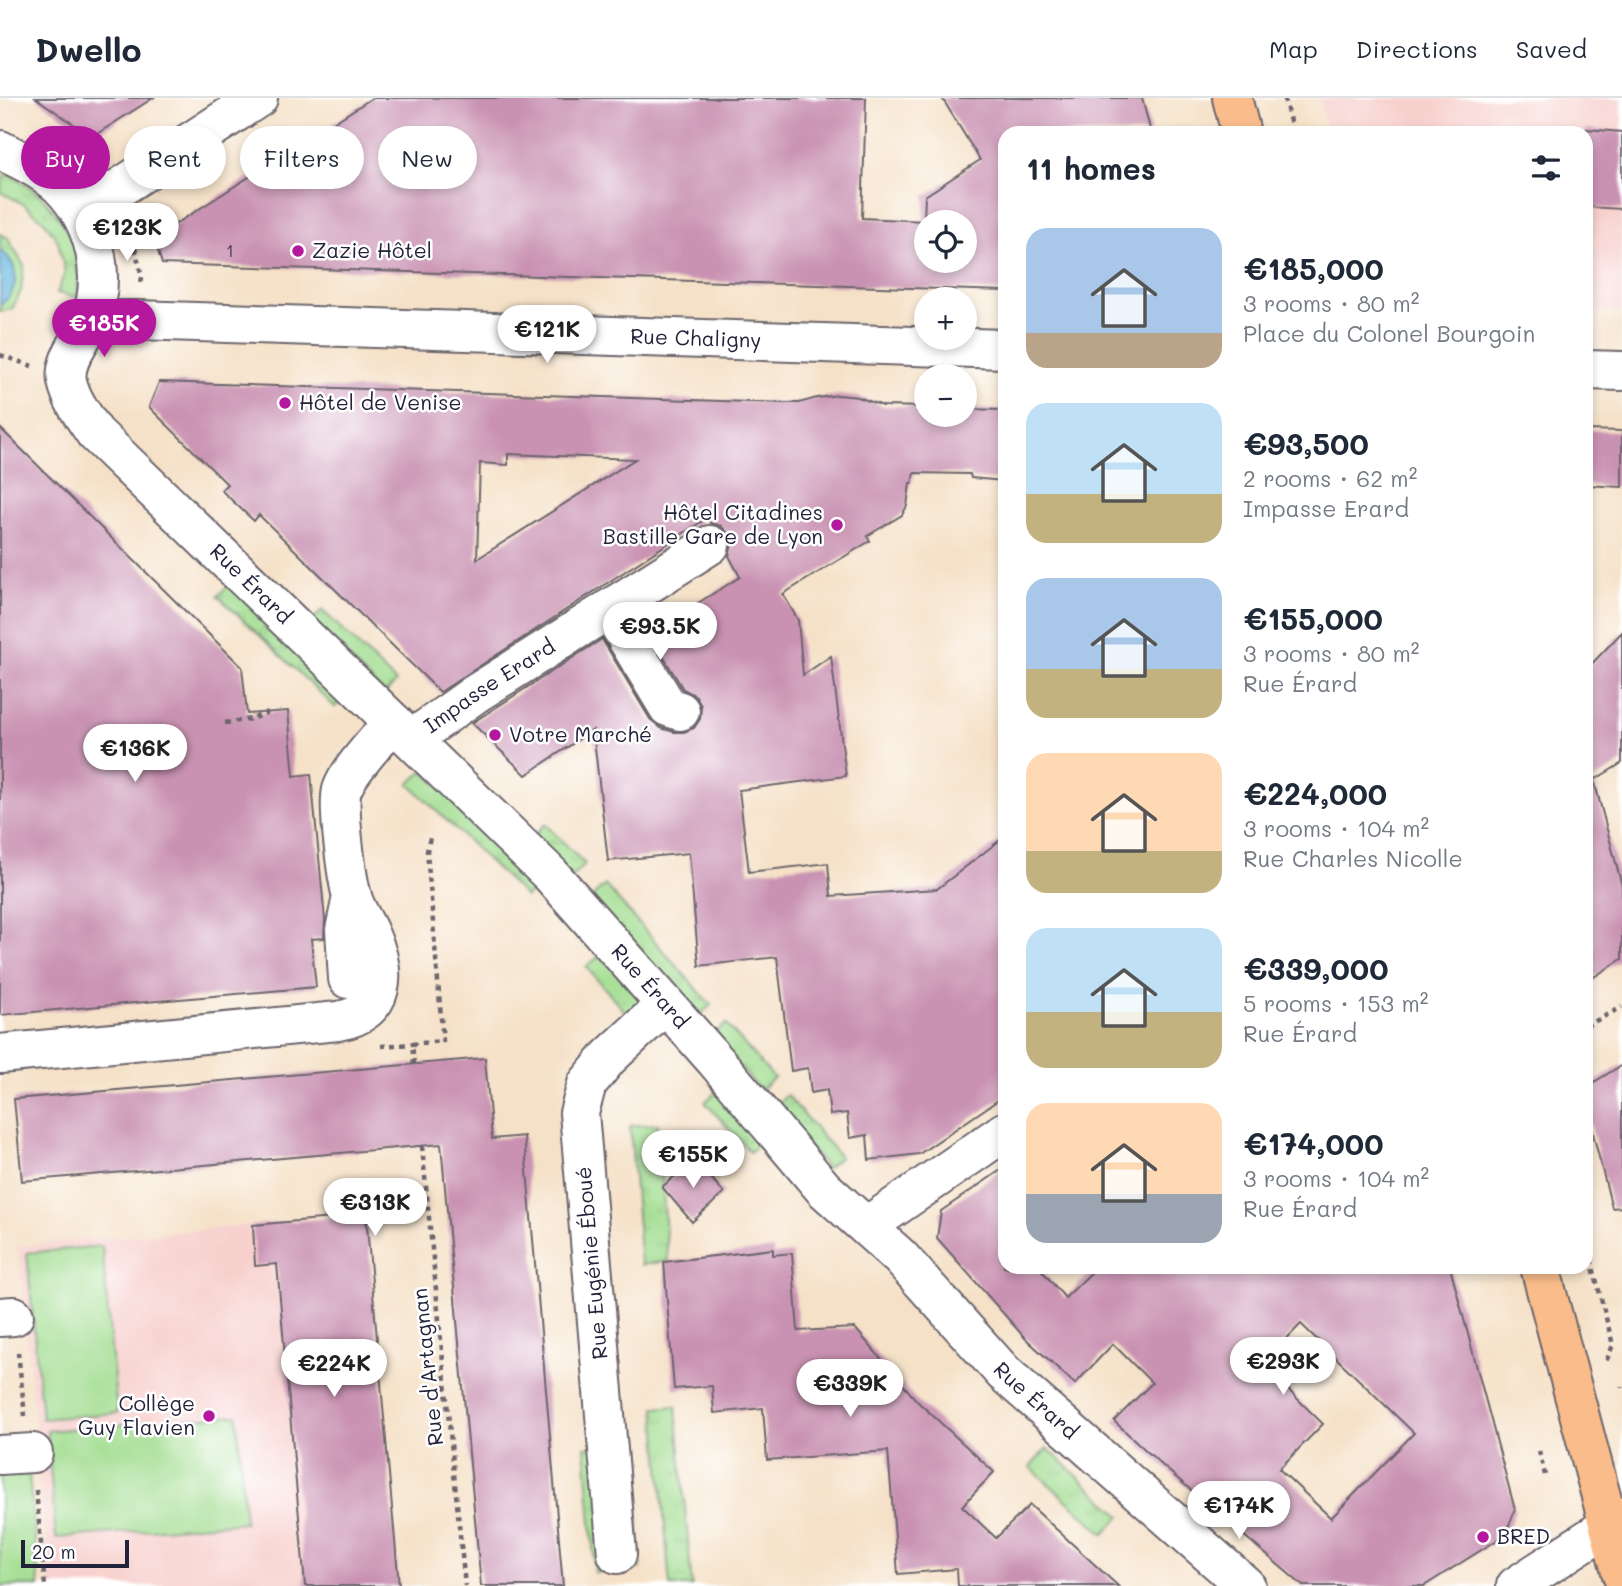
<!DOCTYPE html>
<meta charset="utf-8">
<style>
:root{--surface:#fff;--page:#f2f2f3;--text:#1f2937;--muted:#747a83;--line:#e0e1e3;--accent:#b5179e}
body{margin:0;font-family:Mali,sans-serif;background:var(--page);color:var(--text);height:100vh;display:flex;flex-direction:column;font-size:26px;white-space:nowrap}
*{box-sizing:border-box;margin:0}
p{font-size:23px;color:var(--muted)}
.icon{flex:none;width:38px;height:38px;fill:none;stroke:currentColor;stroke-width:2;stroke-linecap:round;stroke-linejoin:round}
.map{position:relative;flex:1;overflow:hidden}
.side{position:absolute;left:998px;top:28px;width:595px;height:1148px;display:flex;flex-direction:column;background:var(--surface);border-radius:21px;box-shadow:0 4px 10px #0003}
.side>*{flex:none}
.banner{position:absolute;left:21px;top:28px;width:665px;height:63px;display:flex;gap:14px}
.tools{position:absolute;left:914px;top:112px;display:grid;gap:14px}
.tools a{display:grid;place-items:center;width:63px;height:63px;border-radius:50%;background:var(--surface);box-shadow:0 4px 10px #0003;font-size:35px}
.scale{position:absolute;left:21px;bottom:18px;width:108px;box-sizing:border-box;padding-left:7px;border:4px solid #22223b;border-top:0;font-size:19px;line-height:24px;white-space:nowrap;color:#22223b;-webkit-text-stroke:5px #fff;paint-order:stroke}
.price{position:absolute;translate:-50% -60px;padding:0 16px;border-radius:24px;background:#fff;color:#222;font-size:23px;line-height:46px;filter:drop-shadow(0 2px 4px #0008)}
.price::after{content:'';position:absolute;left:50%;top:42px;width:21px;height:16px;margin-left:-10px;background:inherit;clip-path:polygon(0 0,100% 0,50% 100%)}
.price.current{background:var(--accent);color:#fff}
ul{padding:0;list-style:none}
li{display:flex;align-items:center;gap:21px;height:175px;padding:0 28px}
li span{display:grid;place-items:center;flex:none;width:196px;height:140px;border-radius:21px;color:#555}
li>.icon{margin-inline-start:auto}
span .icon{width:84px;height:84px;fill:#fffc;stroke-width:1}
li b{font-size:30px}
h2{display:flex;justify-content:space-between;align-items:center;height:84px;padding:0 28px;font-size:30px}
.pill{padding:0 24px;border-radius:32px;background:var(--surface);box-shadow:0 4px 10px #0003;font-size:24px;line-height:63px}
.pill.current{background:var(--accent);color:#fff}
header{display:flex;align-items:center;gap:42px;box-sizing:border-box;height:98px;padding:0 35px;background:var(--surface);border-bottom:2px solid var(--line)}
header strong{font-size:33px}
nav{display:flex;gap:38px;margin-inline-start:auto;font-size:24px}
.map>svg:first-child{display:block}
.built{fill:#f7d0cd}
.grass{fill:url(#grass-tufts);stroke:#628066;stroke-width:2}
.pitch{fill:#a2dd90;stroke:#628066;stroke-width:2}
.water{fill:#62b4de;stroke:#426b8c;stroke-width:2}
.building{fill:#c992b2;fill-rule:evenodd}
.lines{fill:none;stroke-linecap:round;stroke-linejoin:round}
.minor-casing{stroke:#6c656c;stroke-width:42}
.major-casing{stroke:#6c656c;stroke-width:42}
.path{stroke:#6c656c;stroke-width:4.5;stroke-dasharray:5 5;stroke-linecap:butt}
.minor{stroke:#fff;stroke-width:38}
.major{stroke:#f9bc8a;stroke-width:38}
.poi-dot{fill:#b5179e;stroke:#fff;stroke-width:2.5}
.labels{text-anchor:middle;stroke-width:5;stroke-linejoin:round;paint-order:stroke}
.number-label{font-size:18px;fill:#4c3e59}
.poi-label{font-size:21px;fill:#22223b;stroke:#fff;text-anchor:start}
.street-label{font-size:21px;fill:#22223b;stroke:#fff}
</style>
<header>
<strong>Dwello</strong>
<nav><a>Map</a><a>Directions</a><a>Saved</a></nav>
</header>
<div class="map">
<svg width="1622" height="1488" viewBox="0 0 1622 1488">
<defs>
<pattern id="grass-tufts" width="24" height="20" patternUnits="userSpaceOnUse" patternTransform="scale(1.75)"><rect width="24" height="20" fill="#a2dd90"/><path d="M3 7l-1-3M5 7V3M7 7l1-3M15 17l-1-3M17 17v-4M19 17l1-3" fill="none" stroke="#8bbd7d"/></pattern>
</defs>
<rect width="100%" height="100%" fill="#fff"/>
<filter id="ink" filterUnits="userSpaceOnUse"><feTurbulence type="fractalNoise" baseFrequency=".0143" numOctaves="2"/><feDisplacementMap in="SourceGraphic" scale="14" xChannelSelector="R" yChannelSelector="G"/><feConvolveMatrix kernelMatrix="1 2 1 2 8 2 1 2 1" color-interpolation-filters="sRGB"/></filter>
<filter id="wash" filterUnits="userSpaceOnUse"><feTurbulence type="fractalNoise" baseFrequency=".00686" numOctaves="4" result="noise"/><feDisplacementMap in="SourceGraphic" scale="28" xChannelSelector="R" yChannelSelector="G"/><feGaussianBlur stdDeviation="1.57" result="paint"/><feColorMatrix in="noise" values="0 0 0 0 0 0 0 0 0 0 0 0 0 0 0 0 0 1.4 0 .05"/><feComposite in="paint" operator="in"/></filter>
<g filter="url(#wash)">
<rect width="100%" height="100%" fill="#f5e1c7"/>
<g class="built">
<polygon points="1318,0 1622,0 1622,214 1586,212 1586,35 1328,35"/>
<polygon points="366,1117 399,1488 50,1488 18,1148"/>
</g>
<g class="grass">
<path d="M5,75C52,96 88,146 76,199L57,195L65,175L58,143L44,123L22,105L0,94Z"/>
<polygon points="0,136 8,140 24,168 21,193 12,211 0,214 0,207 8,200 12,165 0,152"/>
<polygon points="230,486 346,597 335,609 218,498"/>
<polygon points="322,512 396,584 385,596 311,524"/>
<polygon points="423,673 539,785 526,799 409,686"/>
<polygon points="545,726 585,766 571,780 532,739"/>
<polygon points="605,787 711,907 696,920 591,800"/>
<polygon points="601,857 642,904 628,917 586,869"/>
<polygon points="726,926 774,980 760,992 712,938"/>
<polygon points="721,990 765,1040 750,1054 705,1004"/>
<polygon points="787,997 840,1059 827,1070 774,1009"/>
<polygon points="658,1026 668,1163 641,1167 630,1028"/>
<polygon points="676,1308 692,1488 670,1488 655,1310"/>
<polygon points="632,1344 641,1470 595,1475 585,1349"/>
<polygon points="1047,1350 1121,1418 1104,1436 1030,1369"/>
</g>
<g class="pitch">
<polygon points="102,1148 117,1315 42,1321 27,1155"/>
<polygon points="237,1317 245,1424 56,1440 47,1333"/>
<polygon points="28,1365 39,1488 0,1488 0,1368"/>
</g>
<path class="water" d="M0,152C21,167 20,192 0,207Z"/>
<g id="blocks">
<g class="building">
<polygon points="36,0 153,0 92,39"/>
<path d="M372,0H866L862,120L924,123L925,98L980,62L942,0H1142L1151,35H1004V193L162,166L154,140ZM926,124H964V163H926Z"/>
<polygon points="1586,31 1622,34 1622,111 1586,109"/>
<path d="M159,284L783,305H799L817,300L839,297L858,299L883,308L926,309V317H964V311L1004,312L1003,383L971,380L970,376L914,375L912,385H910L907,408L902,417L867,438L870,443L783,496L798,522L803,577L831,558L846,678L739,692L749,774L828,765L831,798L937,791L1004,739V998L919,1056L869,1062L867,1037L850,1040L847,1015L830,1017L827,992L811,995L808,970L791,973L777,859L699,868L689,755L608,763L593,632L526,677L472,625L602,541L650,621L661,630L674,634H684L694,630L700,621L701,608L696,598L683,591L649,535L740,479L729,458L732,447L729,436L721,428L710,425L707,420L440,594L259,417L254,423L221,392L227,386L149,309ZM508,356L635,361L477,461L480,365L508,367Z"/>
<polygon points="0,330 242,569 247,616 288,613 294,678 311,676 325,822 324,840 311,841 316,889 0,917"/>
<polygon points="1586,332 1622,333 1622,389 1586,387"/>
<polygon points="1622,534 1622,665 1586,687 1586,572"/>
<polygon points="1595,686 1622,788 1622,861 1586,884 1586,688"/>
<polygon points="485,960 492,1041 524,1038 563,1488 481,1488 441,1046 22,1083 14,1001"/>
<polygon points="1622,967 1622,1109 1612,1110 1586,1008 1586,989"/>
<polygon points="695,1061 724,1095 692,1124 662,1089"/>
<path d="M1004,1070V1169H1039L1065,1200L1097,1169H1450L1515,1412L1505,1437L1424,1488H1303L1164,1369L1114,1323L1152,1285L1113,1246L1075,1286L1025,1240L937,1140L941,1113ZM1301,1226L1414,1335L1331,1420L1279,1371L1323,1326L1262,1266Z"/>
<polygon points="366,1117 399,1488 305,1488 277,1166 255,1168 253,1127"/>
<polygon points="773,1151 773,1157 792,1155 798,1233 855,1230 917,1303 994,1374 962,1408 996,1440 1030,1407 1118,1488 958,1488 957,1471 898,1476 888,1353 767,1362 763,1310 714,1315 712,1288 674,1291 664,1164"/>
</g>
</g>
</g>
<g filter="url(#ink)">
<use href="#blocks" fill-opacity="0" stroke="#6c656c" stroke-width="2"/>
<g class="lines">
<g class="minor-casing">
<g id="minor">
<path id="s1" d="M0,52C21,62 43,72 60,88C94,122 108,177 90,223C83,241 63,262 67,283C71,302 84,319 95,335L551,777L715,962L824,1091L900,1159L1004,1275L1246,1488"/>
<polyline points="81,115 258,0"/>
<path id="s2" d="M90,222H137L1004,251"/>
<polyline points="1586,272 1622,273"/>
<polyline points="609,511 668,609 680,613"/>
<path id="s3" d="M412,641L475,596L710,447"/>
<polyline points="348,881 345,832 352,799"/>
<path d="M0,956L338,923C387,915 387,875 370,837C365,824 355,812 352,798C347,782 337,706 342,692C348,673 379,641 393,624"/>
<polyline points="867,1128 1004,1034"/>
<polyline points="0,1219 14,1218"/>
<polyline points="0,1357 33,1355"/>
<polyline points="617,1456 579,1015 587,986 609,959 665,907"/>
<polyline points="1516,1488 1622,1419"/>
</g>
</g>
<g class="major-casing">
<g id="major">
<polyline points="1232,0 1241,35"/>
<polyline points="1540,1169 1622,1477"/>
</g>
</g>
<g class="path">
<polyline points="1284,0 1293,35"/>
<polyline points="135,150 142,179 141,186"/>
<polyline points="0,257 32,268"/>
<polyline points="225,625 252,621 268,614"/>
<polyline points="1586,928 1622,909"/>
<polyline points="381,948 412,946"/>
<polyline points="414,966 412,946 443,943 427,753 430,739"/>
<polyline points="422,1048 465,1488"/>
<polyline points="1586,1142 1613,1247 1605,1266"/>
<polyline points="18,1254 25,1318"/>
<polyline points="1622,1289 1622,1290"/>
<polyline points="1539,1353 1545,1377"/>
<polyline points="36,1392 45,1488"/>
</g>
<use href="#minor" class="minor"/>
<use href="#major" class="major"/>
</g>
</g>
<g class="poi-dot">
<circle cx="298" cy="153" r="7"/>
<circle cx="285" cy="305" r="7"/>
<circle cx="837" cy="427" r="7"/>
<circle cx="495" cy="637" r="7"/>
<circle cx="209" cy="1318" r="7"/>
<circle cx="1483" cy="1439" r="7"/>
</g>
<g class="labels">
<g class="number-label">
<text x="230" y="159">1</text>
</g>
<g class="poi-label">
<text x="312" y="160">Zazie Hôtel</text>
<text x="299" y="312">Hôtel de Venise</text>
<text x="823" y="422" text-anchor="end">Hôtel Citadines<tspan x="823" dy="24">Bastille Gare de Lyon</tspan></text>
<text x="509" y="644">Votre Marché</text>
<text x="195" y="1313" text-anchor="end">Collège<tspan x="195" dy="24">Guy Flavien</tspan></text>
<text x="1497" y="1446">BRED</text>
</g>
<g class="street-label">
<text dy="7" stroke="none"><textPath href="#s2" startOffset="606">Rue Chaligny</textPath></text>
<text dy="7" stroke="none"><textPath href="#s1" startOffset="558">Rue Érard</textPath></text>
<text dy="7" stroke="none"><textPath href="#s3" startOffset="94">Impasse Erard</textPath></text>
<text dy="7" stroke="none"><textPath href="#s1" startOffset="1125">Rue Érard</textPath></text>
<text transform="translate(592 1165) rotate(-95)" y="7">Rue Eugénie Éboué</text>
<text transform="translate(428 1269) rotate(-96)" y="7">Rue d'Artagnan</text>
<text dy="7" stroke="none"><textPath href="#s1" startOffset="1692">Rue Érard</textPath></text>
</g>
</g>
</svg>
<div class="tools">
<a><svg class="icon" aria-label="locate" viewBox="0 0 24 24"><circle cx="12" cy="12" r="6"/><path d="M12 2v4M12 18v4M2 12h4M18 12h4"/></svg></a>
<a>+</a>
<a>−</a>
</div>
<div class="scale">20 m</div>
<b class="price" style="left:127px;top:165px">€123K</b>
<b class="price current" style="left:104px;top:261px">€185K</b>
<b class="price" style="left:547px;top:267px">€121K</b>
<b class="price" style="left:660px;top:564px">€93.5K</b>
<b class="price" style="left:135px;top:686px">€136K</b>
<b class="price" style="left:693px;top:1092px">€155K</b>
<b class="price" style="left:375px;top:1140px">€313K</b>
<b class="price" style="left:1283px;top:1299px">€293K</b>
<b class="price" style="left:334px;top:1301px">€224K</b>
<b class="price" style="left:850px;top:1321px">€339K</b>
<b class="price" style="left:1239px;top:1443px">€174K</b>
<div class="banner">
<a class="pill current">Buy</a>
<a class="pill">Rent</a>
<a class="pill">Filters</a>
<a class="pill">New</a>
</div>
<section class="side">
<h2>11 homes<svg class="icon" aria-label="filters" viewBox="0 0 24 24"><path d="M4 7h16M4 17h16"/><circle cx="9" cy="7" r="2"/><circle cx="15" cy="17" r="2"/></svg></h2>
<ul>
<li><span style="background:linear-gradient(#a9c7e8 75%,#b9a48a 0)"><svg class="icon" aria-label="home" viewBox="0 0 24 24"><path d="M3 11l9-7 9 7M6 9v11h12V9"/></svg></span><div><b>€185,000</b><p>3 rooms · 80 m²</p><p>Place du Colonel Bourgoin</p></div></li>
<li><span style="background:linear-gradient(#bfe0f5 65%,#c2b280 0)"><svg class="icon" aria-label="home" viewBox="0 0 24 24"><path d="M3 11l9-7 9 7M6 9v11h12V9"/></svg></span><div><b>€93,500</b><p>2 rooms · 62 m²</p><p>Impasse Erard</p></div></li>
<li><span style="background:linear-gradient(#a9c7e8 65%,#c2b280 0)"><svg class="icon" aria-label="home" viewBox="0 0 24 24"><path d="M3 11l9-7 9 7M6 9v11h12V9"/></svg></span><div><b>€155,000</b><p>3 rooms · 80 m²</p><p>Rue Érard</p></div></li>
<li><span style="background:linear-gradient(#ffd9b3 70%,#c2b280 0)"><svg class="icon" aria-label="home" viewBox="0 0 24 24"><path d="M3 11l9-7 9 7M6 9v11h12V9"/></svg></span><div><b>€224,000</b><p>3 rooms · 104 m²</p><p>Rue Charles Nicolle</p></div></li>
<li><span style="background:linear-gradient(#bfe0f5 60%,#c2b280 0)"><svg class="icon" aria-label="home" viewBox="0 0 24 24"><path d="M3 11l9-7 9 7M6 9v11h12V9"/></svg></span><div><b>€339,000</b><p>5 rooms · 153 m²</p><p>Rue Érard</p></div></li>
<li><span style="background:linear-gradient(#ffd9b3 65%,#9aa5b1 0)"><svg class="icon" aria-label="home" viewBox="0 0 24 24"><path d="M3 11l9-7 9 7M6 9v11h12V9"/></svg></span><div><b>€174,000</b><p>3 rooms · 104 m²</p><p>Rue Érard</p></div></li>
</ul>
</section>
</div>
